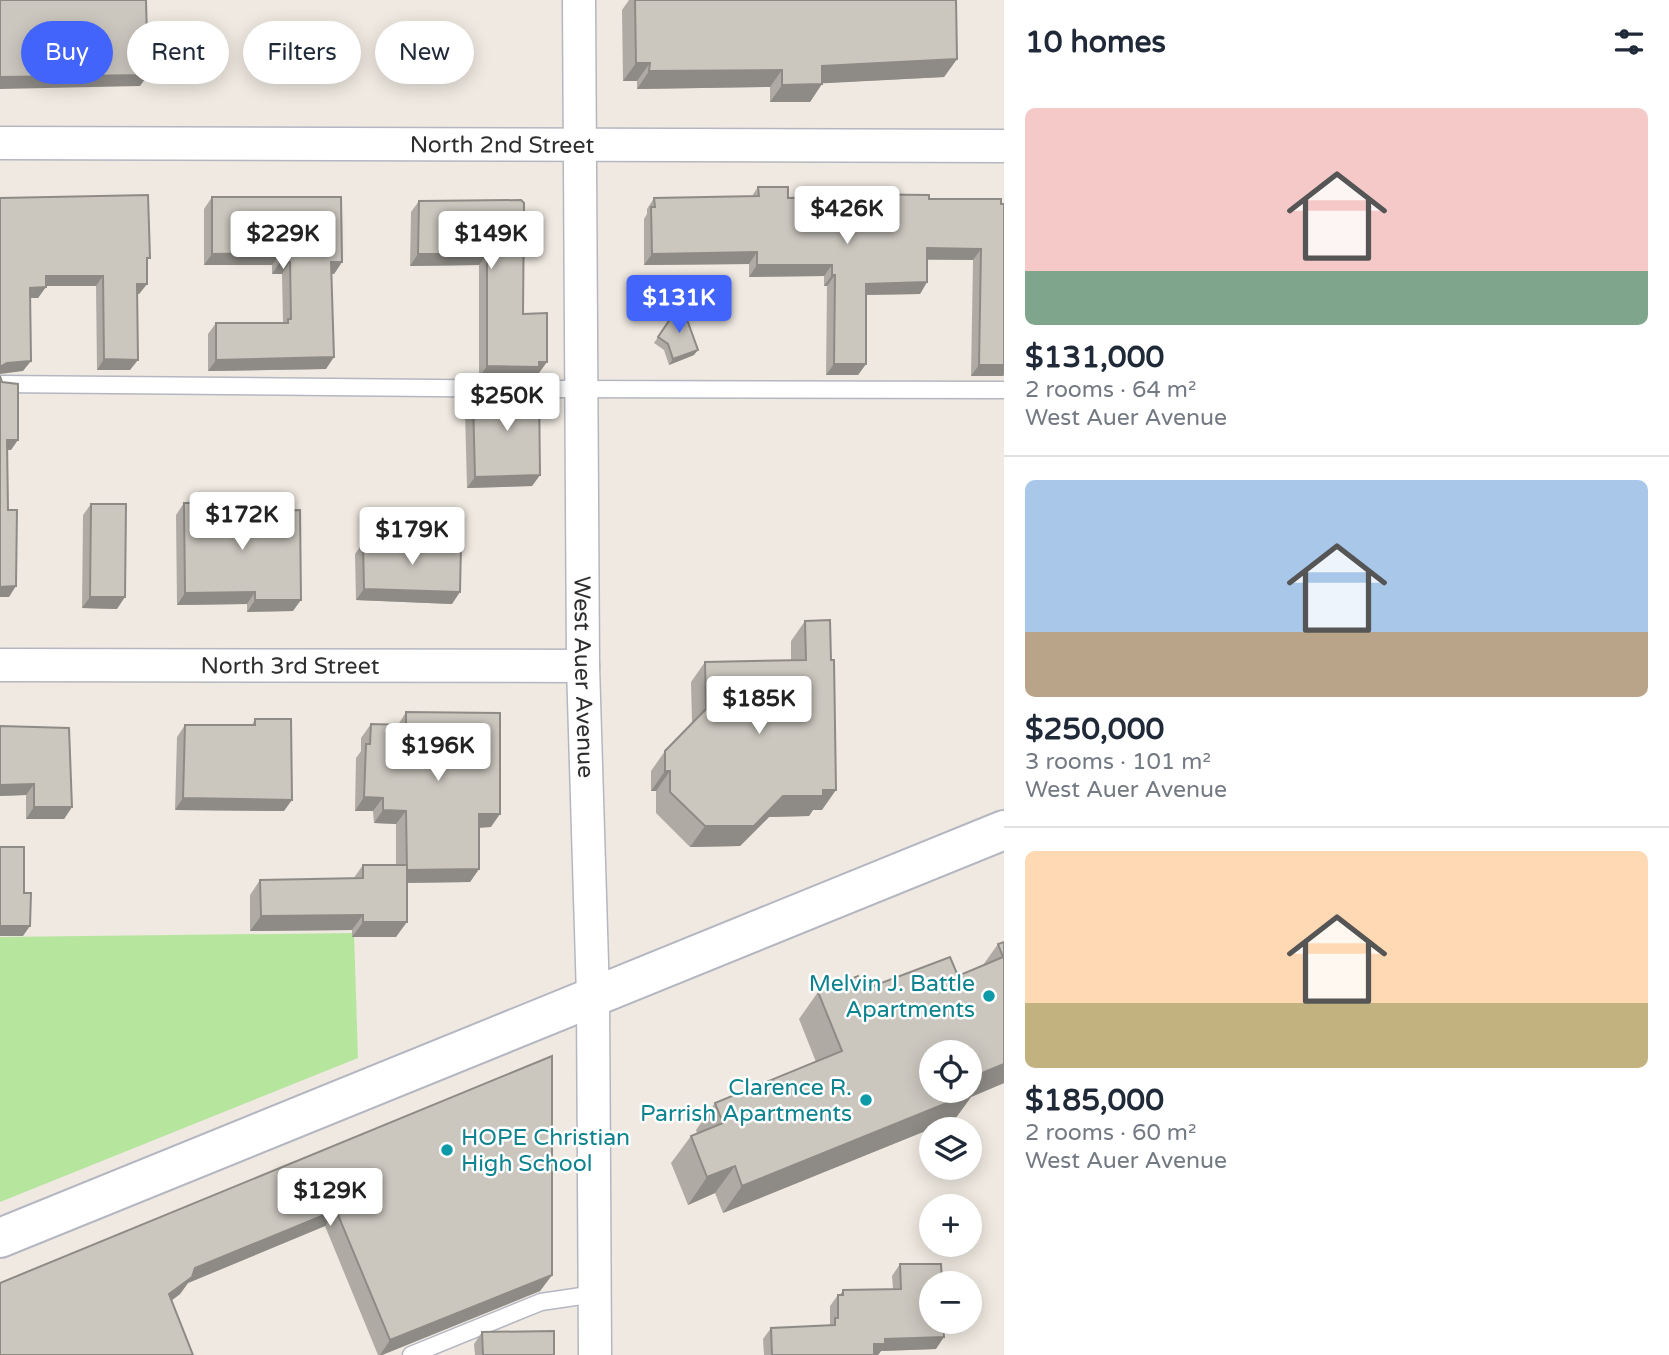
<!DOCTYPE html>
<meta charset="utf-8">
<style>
:root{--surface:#fff;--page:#f6f6f7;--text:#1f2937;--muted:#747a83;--line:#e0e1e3;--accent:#4264fb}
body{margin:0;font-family:"Varela Round",sans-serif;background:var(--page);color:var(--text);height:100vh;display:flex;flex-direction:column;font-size:26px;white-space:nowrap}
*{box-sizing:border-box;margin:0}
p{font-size:23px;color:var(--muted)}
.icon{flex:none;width:38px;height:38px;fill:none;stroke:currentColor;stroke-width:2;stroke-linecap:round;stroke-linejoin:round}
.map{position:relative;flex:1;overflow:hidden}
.drawer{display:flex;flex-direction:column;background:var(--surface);width:665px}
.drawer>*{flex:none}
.hud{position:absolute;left:21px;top:21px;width:665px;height:63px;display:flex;gap:14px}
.fabs{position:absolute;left:919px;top:1040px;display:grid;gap:14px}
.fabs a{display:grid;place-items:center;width:63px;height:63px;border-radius:50%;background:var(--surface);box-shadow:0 4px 18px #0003;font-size:35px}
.price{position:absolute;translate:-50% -60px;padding:0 16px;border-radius:7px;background:#fff;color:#222;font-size:23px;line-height:46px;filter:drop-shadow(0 2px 4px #0008)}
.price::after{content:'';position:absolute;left:50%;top:42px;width:21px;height:16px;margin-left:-10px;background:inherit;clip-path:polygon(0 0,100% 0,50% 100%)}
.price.selected{background:var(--accent);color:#fff}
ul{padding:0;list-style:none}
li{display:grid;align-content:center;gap:14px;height:371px;padding:0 21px}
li+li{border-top:2px solid var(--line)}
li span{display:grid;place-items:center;height:217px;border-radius:10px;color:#555}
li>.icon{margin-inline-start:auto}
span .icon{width:126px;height:126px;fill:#fffc;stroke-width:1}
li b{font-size:30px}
h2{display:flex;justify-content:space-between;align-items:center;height:84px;padding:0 21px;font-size:30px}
.tag{padding:0 24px;border-radius:32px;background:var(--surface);box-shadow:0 4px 18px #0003;font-size:24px;line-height:63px}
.tag.selected{background:var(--accent);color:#fff}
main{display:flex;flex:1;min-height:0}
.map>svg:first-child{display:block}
.park{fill:#b6e59e}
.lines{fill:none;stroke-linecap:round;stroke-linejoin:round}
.lane-casing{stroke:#b4b7c1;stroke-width:19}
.street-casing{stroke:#b4b7c1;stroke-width:35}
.secondary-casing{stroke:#b4b7c1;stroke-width:42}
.lane{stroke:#fff;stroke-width:16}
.street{stroke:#fff;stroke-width:32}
.secondary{stroke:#fff;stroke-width:38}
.wall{fill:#afaba4}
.shaded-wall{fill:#8e8b86}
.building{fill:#cbc7bf;stroke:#8e8b86;stroke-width:2}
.culture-dot{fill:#0f9aa8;stroke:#fff;stroke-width:2.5}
.labels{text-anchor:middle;stroke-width:5;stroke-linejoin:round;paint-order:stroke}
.street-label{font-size:23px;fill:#2e2e2e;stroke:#fff}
.culture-label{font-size:23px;fill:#0d838f;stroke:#fff;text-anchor:end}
</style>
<main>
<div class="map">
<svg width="1004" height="1355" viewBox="0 0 1004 1355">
<rect width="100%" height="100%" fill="#efe9e1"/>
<polygon class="park" points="354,933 358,1058 0,1202 0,937"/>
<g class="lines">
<g class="lane-casing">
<g id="lane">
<polyline points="0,384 546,389 1004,390"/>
<polyline points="411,1355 541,1302 595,1294"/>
</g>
</g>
<g class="street-casing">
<g id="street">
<path id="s1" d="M579,0L583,666L593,996L595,1355"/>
<path id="s2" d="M0,143L1004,146"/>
<path id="s3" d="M0,665L583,666"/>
</g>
</g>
<g class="secondary-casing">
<polyline id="secondary" points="0,1238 1004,830"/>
</g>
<use href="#lane" class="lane"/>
<use href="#street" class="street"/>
<use href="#secondary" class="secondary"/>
</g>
<g class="wall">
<polygon points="629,0 956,0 957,59 944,77 822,83 810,102 770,102 770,87 637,89 637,81 623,81 622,10"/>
<polygon points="758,187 788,198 836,197 838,194 929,199 1001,199 1003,376 971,376 973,260 927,260 927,282 920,294 866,295 866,364 858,375 826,375 827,286 824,286 824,276 749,277 749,264 644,265 644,219 647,214 647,209 654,198 752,196"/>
<polygon points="212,197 342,262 334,274 331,274 326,369 208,371 208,334 216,323 283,323 282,274 272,274 272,265 204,265 204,209"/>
<polygon points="0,198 147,263 147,284 139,294 137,294 130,370 97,370 96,286 46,286 38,298 30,298 23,371"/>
<polygon points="521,200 523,314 539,373 534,373 531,378 479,378 479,265 410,266 411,212 419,201"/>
<polygon points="681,303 694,355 669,365 664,350 654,343"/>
<polygon points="488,387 540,475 532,486 467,488 465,411 473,400 480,400"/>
<polygon points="184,503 293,611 247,612 247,604 177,605 176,515"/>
<polygon points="91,504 117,609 82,608 83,515"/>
<polygon points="363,543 452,604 356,600 355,554"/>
<polygon points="805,621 822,810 813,810 809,816 769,817 740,846 690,847 656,813 656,791 651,791 651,771 665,751 692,723 691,682 705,662 791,660 791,641"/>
<polygon points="406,712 491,827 479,828 479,869 470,882 407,883 396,937 352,937 352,930 250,931 250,895 260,880 353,879 363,865 396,865 396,824 374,823 373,811 355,811 356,758 361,751 361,738 371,724 398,725"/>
<polygon points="255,719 284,811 175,810 177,737 185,725 252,725"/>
<polygon points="0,726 72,807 64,819 26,819 26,795 0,796"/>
<polygon points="1004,942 1004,1083 971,1097 955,1119 723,1213 715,1193 688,1205 671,1163 691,1136 697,1133 696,1130 715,1103 816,1062 799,1019 818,992 863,990 958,976 983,965 998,944"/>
<polygon points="552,1056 552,1275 540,1291 382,1355 378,1355 325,1226 188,1283 180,1294 172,1300 0,1355"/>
<polygon points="900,1264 936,1349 881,1351 878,1355 764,1355 763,1339 771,1328 830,1325 830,1306 838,1295 840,1295 843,1290 893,1289 892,1276"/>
<polygon points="482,1332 554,1355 475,1355 474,1344"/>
</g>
<g class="shaded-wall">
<polygon points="957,59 944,77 810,84 822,66"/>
<polygon points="636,63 650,63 637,81 623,81"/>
<polygon points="782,70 770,87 637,89 649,71"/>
<polygon points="148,75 140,86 0,89 0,77"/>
<polygon points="822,84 810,102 770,102 782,85"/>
<polygon points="927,248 981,249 973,260 919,259"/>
<polygon points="757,252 749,264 644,265 652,254"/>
<polygon points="280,253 272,265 204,265 212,254"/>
<polygon points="418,254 487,254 479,265 410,266"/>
<polygon points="280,262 290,262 282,274 272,274"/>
<polygon points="331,262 342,262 334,274 323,273"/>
<polygon points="757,265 832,265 824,276 749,277"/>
<polygon points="832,275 835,275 827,286 824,286"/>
<polygon points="46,276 103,276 96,286 38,286"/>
<polygon points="927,282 920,294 858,295 866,284"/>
<polygon points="137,284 147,284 139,294 130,294"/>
<polygon points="46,287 38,298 22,298 30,288"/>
<polygon points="698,350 694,355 669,365 673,359"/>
<polygon points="334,357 326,369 208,371 216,360"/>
<polygon points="104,359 138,360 130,370 97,370"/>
<polygon points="31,361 23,371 0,374 0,367 7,363"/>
<polygon points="539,362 547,362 539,373 534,373 531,378 479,378 487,366"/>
<polygon points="834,364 866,364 858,375 826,375"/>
<polygon points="979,365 1004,365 1004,375 1003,376 971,376"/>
<polygon points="7,440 18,440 11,450 0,450"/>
<polygon points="540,475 532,486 467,488 475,477"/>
<polygon points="16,586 9,597 0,597 0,587"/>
<polygon points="364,589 460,592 452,604 356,600"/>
<polygon points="255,592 247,604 177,605 185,593"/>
<polygon points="90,597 125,597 117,609 82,608"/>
<polygon points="255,600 301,600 293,611 247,612"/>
<polygon points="665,771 670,771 656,791 651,791"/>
<polygon points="34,784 26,795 0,796 0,785"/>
<polygon points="823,790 836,790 822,810 813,810 809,816 769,817 740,846 690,847 705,826 783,796"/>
<polygon points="364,797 383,798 373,811 355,811"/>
<polygon points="183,798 292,800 284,811 175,810"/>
<polygon points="34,807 72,807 64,819 26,819"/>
<polygon points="383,810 406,811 396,824 374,823"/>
<polygon points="479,814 500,814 491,827 469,828"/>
<polygon points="479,869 470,882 396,883 406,870"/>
<polygon points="363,915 352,930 250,931 261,916"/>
<polygon points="363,922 407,922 396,937 352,937"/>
<polygon points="0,926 30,926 23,936 0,936"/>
<polygon points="1004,1064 1004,1083 971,1097 955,1119 723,1213 742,1186 970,1090 970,1078"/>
<polygon points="735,1166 715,1193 688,1205 707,1177"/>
<polygon points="336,1210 325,1226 188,1283 180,1294 158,1311 169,1294 195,1268"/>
<polygon points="552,1275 540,1291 382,1355 380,1355 390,1340"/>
<polygon points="944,1337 936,1349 881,1351 878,1355 866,1355 874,1344 885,1339"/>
</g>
<g class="building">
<polygon points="0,0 146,0 148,75 0,77"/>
<polygon points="635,0 956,0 957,59 822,66 822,84 782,85 782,70 649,71 650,63 636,63"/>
<polygon points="758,187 788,187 788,198 838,197 838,194 929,195 929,199 1001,199 1001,204 1004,204 1004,365 979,365 981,249 927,248 927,282 866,284 866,364 834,364 835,275 832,275 832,265 757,265 757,252 652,254 651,207 655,207 654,198 759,196"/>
<polygon points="148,195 150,258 147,258 147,284 137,284 138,360 104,359 103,276 46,276 46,287 30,288 31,361 7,363 0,367 0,198"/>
<polygon points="212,197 341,197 342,262 331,262 334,357 216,360 216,323 288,323 288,319 291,319 290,262 280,262 280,253 212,254"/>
<polygon points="521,200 524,203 523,314 547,313 547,362 539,362 539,367 487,366 487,254 418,254 419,201"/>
<polygon points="681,303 698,350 673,359 668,344 658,337"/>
<polygon points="0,376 2,382 18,384 18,440 7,440 8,510 17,510 16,586 0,587"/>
<polygon points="488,387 539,388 540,475 475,477 473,400 488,400"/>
<polygon points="184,503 230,503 230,512 300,510 301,600 255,600 255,592 185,593"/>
<polygon points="91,504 126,504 125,597 90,597"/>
<polygon points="363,543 461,544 460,592 364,589"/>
<polygon points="830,620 831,660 834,660 836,790 823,790 823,796 783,796 754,826 705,826 670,792 670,771 665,771 665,751 706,709 705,662 806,660 805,621"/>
<polygon points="406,712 500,713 500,814 479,814 479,869 407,870 406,811 383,810 383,798 364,797 366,744 370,744 371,724 406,725"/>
<polygon points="255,719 291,719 292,800 183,798 185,725 255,725"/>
<polygon points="0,726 69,728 72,807 34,807 34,784 0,785"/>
<polygon points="0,847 24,847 24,893 31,893 30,926 0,926"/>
<polygon points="363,865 407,865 407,922 363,922 363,915 261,916 260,880 363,878"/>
<polygon points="1004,942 1004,1064 970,1078 970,1052 931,1052 931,1090 970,1090 970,1081 974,1092 742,1186 735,1166 707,1177 691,1136 723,1123 715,1103 842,1051 818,992 858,976 863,990 950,957 958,976 1003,957 998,944"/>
<polygon points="552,1056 552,1275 390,1340 336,1210 195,1268 192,1277 169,1294 193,1355 0,1355 0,1283"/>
<polygon points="900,1264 941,1264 942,1283 931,1283 931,1321 943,1321 944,1337 885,1339 885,1344 874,1344 874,1355 772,1355 771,1328 835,1325 835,1318 838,1318 838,1295 843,1295 843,1290 901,1289"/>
<polygon points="554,1331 554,1355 483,1355 482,1332"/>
</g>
<g class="culture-dot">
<circle cx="989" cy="996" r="7"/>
<circle cx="866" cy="1100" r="7"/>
<circle cx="447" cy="1150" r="7"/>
</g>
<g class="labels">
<g class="street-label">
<text dy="8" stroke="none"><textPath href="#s2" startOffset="502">North 2nd Street</textPath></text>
<text dy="8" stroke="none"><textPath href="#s3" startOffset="290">North 3rd Street</textPath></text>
<text dy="8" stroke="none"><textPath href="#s1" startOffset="677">West Auer Avenue</textPath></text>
</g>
<g class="culture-label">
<text x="975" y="991">Melvin J. Battle<tspan x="975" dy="26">Apartments</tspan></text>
<text x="852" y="1095">Clarence R.<tspan x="852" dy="26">Parrish Apartments</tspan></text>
<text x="461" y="1145" text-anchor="start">HOPE Christian<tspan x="461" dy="26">High School</tspan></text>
</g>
</g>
</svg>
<div class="fabs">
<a><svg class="icon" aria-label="locate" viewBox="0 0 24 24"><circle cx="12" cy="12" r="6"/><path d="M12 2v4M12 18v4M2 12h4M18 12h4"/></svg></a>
<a><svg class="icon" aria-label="layers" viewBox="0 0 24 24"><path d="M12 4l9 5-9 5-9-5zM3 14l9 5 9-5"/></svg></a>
<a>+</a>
<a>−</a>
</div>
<b class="price" style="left:847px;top:246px">$426K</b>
<b class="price" style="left:283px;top:271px">$229K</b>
<b class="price" style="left:491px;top:271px">$149K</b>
<b class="price selected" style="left:679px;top:335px">$131K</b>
<b class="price" style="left:507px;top:433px">$250K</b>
<b class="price" style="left:242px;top:552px">$172K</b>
<b class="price" style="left:412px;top:567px">$179K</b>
<b class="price" style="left:759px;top:736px">$185K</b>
<b class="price" style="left:438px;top:783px">$196K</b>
<b class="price" style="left:330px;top:1228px">$129K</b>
<div class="hud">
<a class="tag selected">Buy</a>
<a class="tag">Rent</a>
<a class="tag">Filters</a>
<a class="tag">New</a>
</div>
</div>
<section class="drawer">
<h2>10 homes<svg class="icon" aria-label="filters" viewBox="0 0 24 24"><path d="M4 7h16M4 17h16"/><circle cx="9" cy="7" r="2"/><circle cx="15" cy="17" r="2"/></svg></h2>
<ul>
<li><span style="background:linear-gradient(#f6c9c9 75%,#7fa58c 0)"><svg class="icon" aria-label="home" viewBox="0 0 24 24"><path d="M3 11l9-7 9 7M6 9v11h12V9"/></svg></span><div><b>$131,000</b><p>2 rooms · 64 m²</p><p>West Auer Avenue</p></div></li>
<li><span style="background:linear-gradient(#a9c7e8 70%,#b9a48a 0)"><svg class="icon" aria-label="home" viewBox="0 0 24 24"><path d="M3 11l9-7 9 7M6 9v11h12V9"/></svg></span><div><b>$250,000</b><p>3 rooms · 101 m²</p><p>West Auer Avenue</p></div></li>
<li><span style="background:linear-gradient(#ffd9b3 70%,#c2b280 0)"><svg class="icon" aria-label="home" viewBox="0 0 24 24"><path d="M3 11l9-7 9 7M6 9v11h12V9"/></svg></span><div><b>$185,000</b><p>2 rooms · 60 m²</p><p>West Auer Avenue</p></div></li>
</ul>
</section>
</main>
